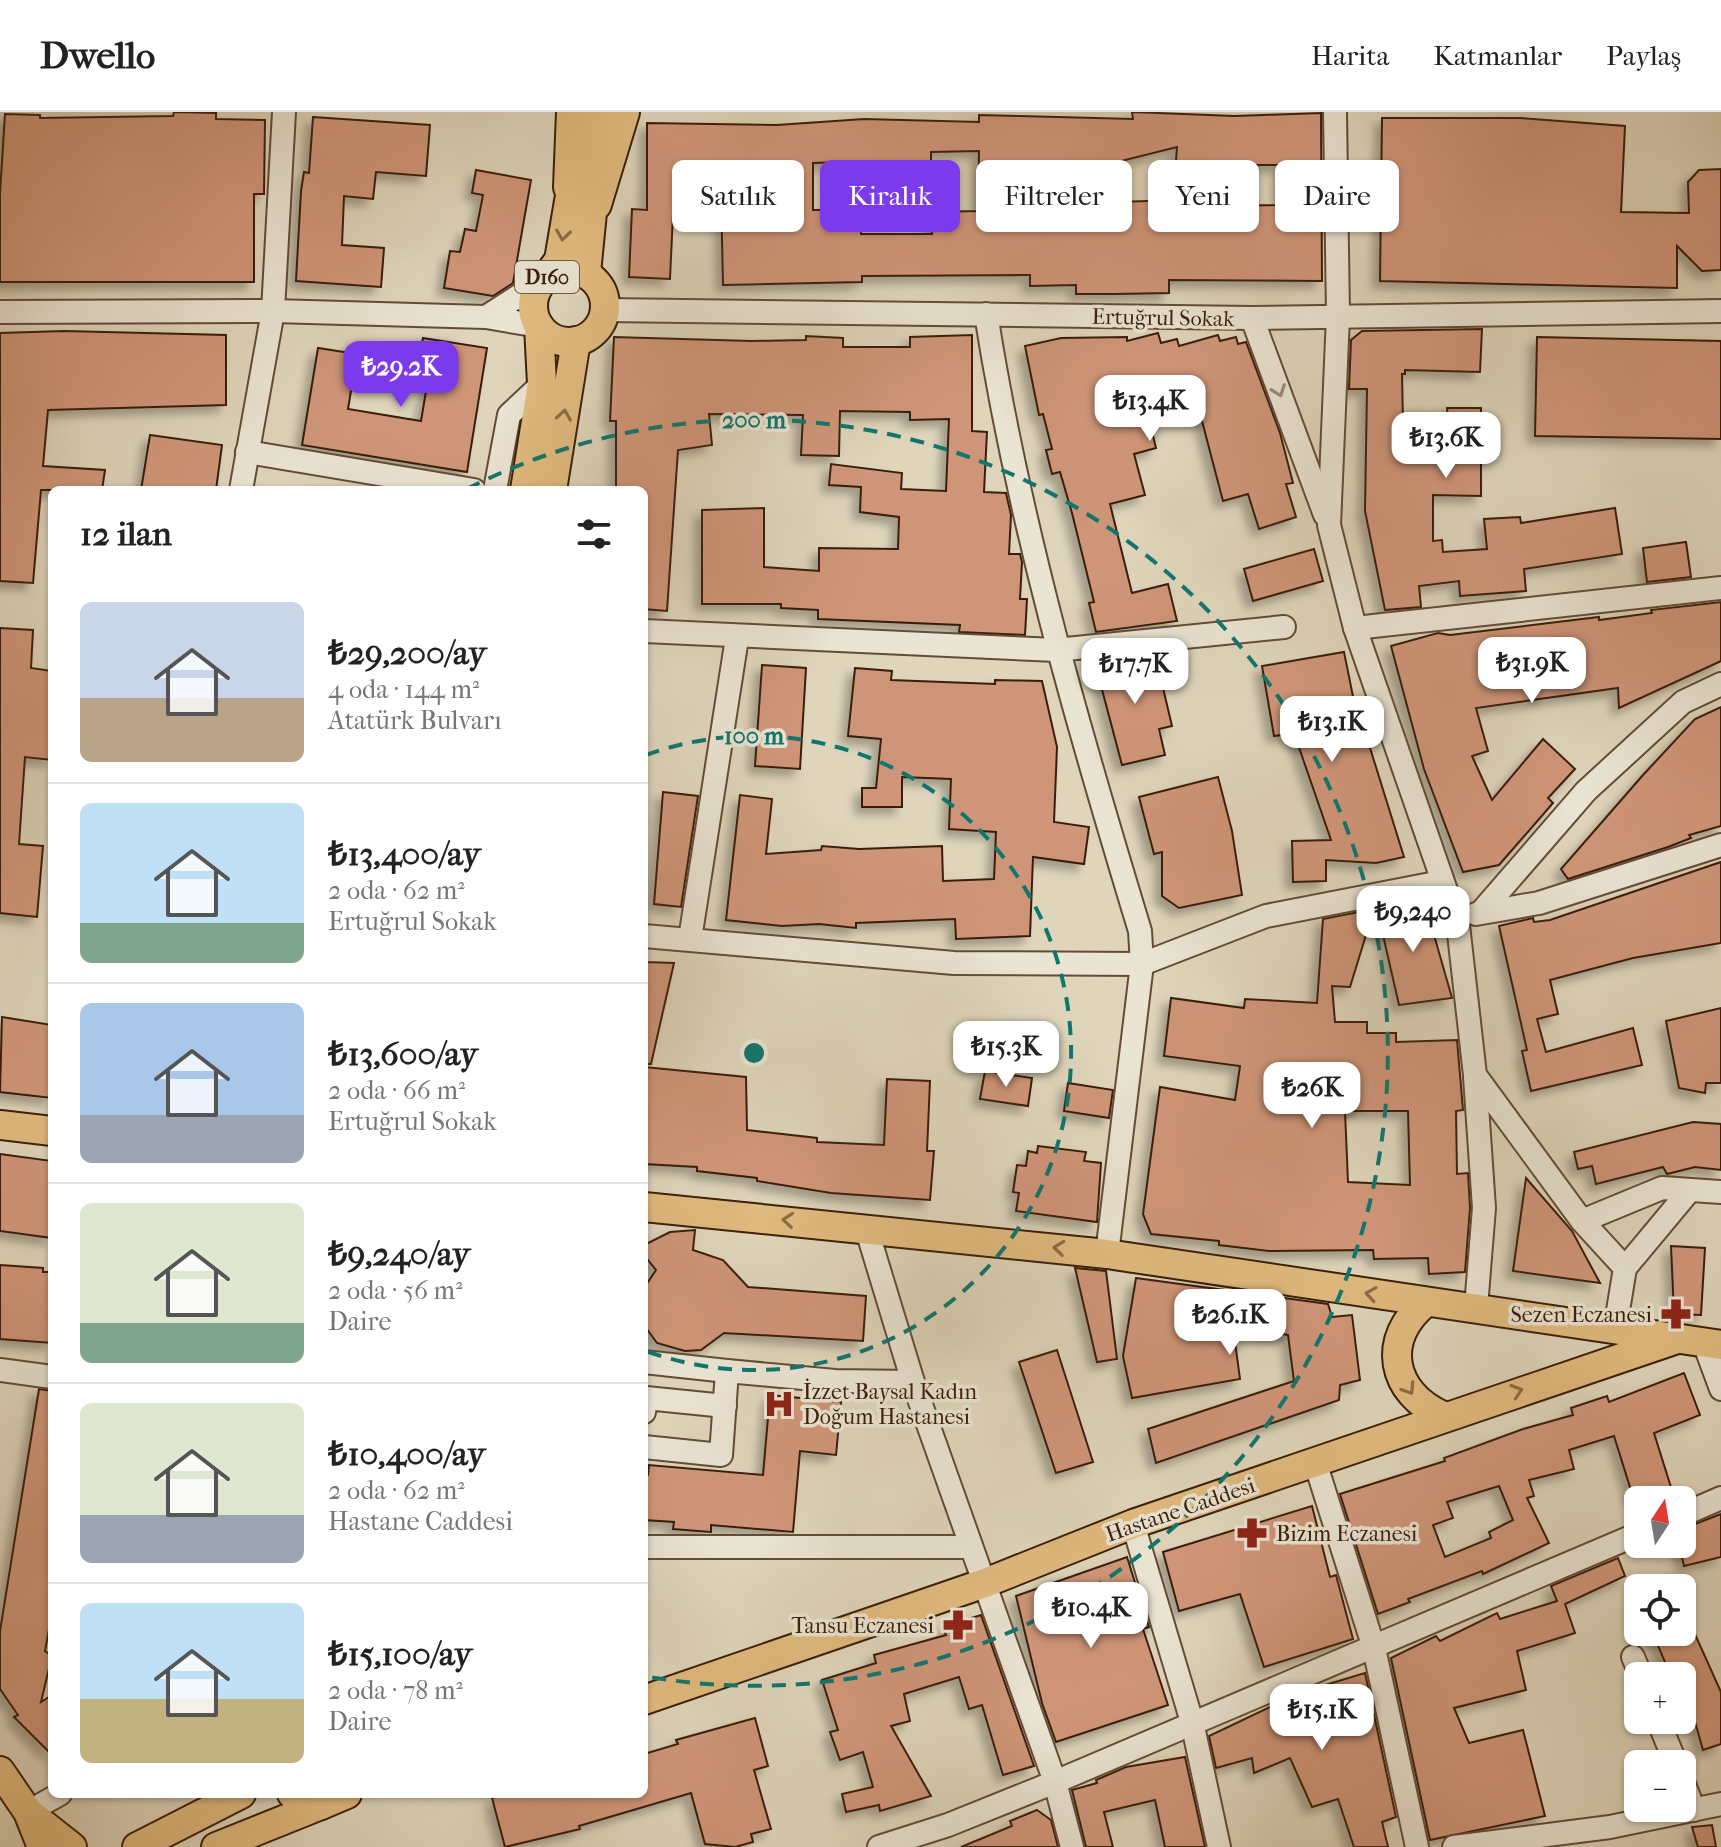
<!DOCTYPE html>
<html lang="tr">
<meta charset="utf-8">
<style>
:root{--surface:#fff;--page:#f2f2f2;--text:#222;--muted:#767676;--line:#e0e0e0;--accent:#7c3aed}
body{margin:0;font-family:"IM FELL French Canon",serif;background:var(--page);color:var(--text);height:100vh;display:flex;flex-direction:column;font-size:30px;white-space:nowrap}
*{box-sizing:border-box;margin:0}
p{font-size:26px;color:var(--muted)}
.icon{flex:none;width:44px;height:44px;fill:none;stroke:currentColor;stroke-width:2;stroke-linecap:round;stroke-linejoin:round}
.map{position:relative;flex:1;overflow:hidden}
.drawer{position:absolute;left:48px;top:374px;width:600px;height:1312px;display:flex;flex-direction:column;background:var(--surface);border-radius:12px;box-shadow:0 2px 6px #0004}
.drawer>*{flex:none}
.banner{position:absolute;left:672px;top:48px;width:760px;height:72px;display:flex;gap:16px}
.needle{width:52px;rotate:12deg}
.fabs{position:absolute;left:1624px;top:1374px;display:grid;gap:16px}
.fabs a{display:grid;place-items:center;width:72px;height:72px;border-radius:12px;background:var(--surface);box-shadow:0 2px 6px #0004;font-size:40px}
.price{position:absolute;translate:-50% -68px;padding:0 18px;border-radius:16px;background:#fff;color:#222;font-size:26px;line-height:52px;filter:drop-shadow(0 2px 4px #0008)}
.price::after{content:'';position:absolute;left:50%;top:48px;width:24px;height:18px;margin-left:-12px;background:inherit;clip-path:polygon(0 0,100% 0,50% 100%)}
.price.on{background:var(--accent);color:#fff}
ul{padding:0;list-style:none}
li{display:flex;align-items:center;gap:24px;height:200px;padding:0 32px}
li+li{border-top:2px solid var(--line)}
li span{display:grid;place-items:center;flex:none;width:224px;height:160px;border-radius:12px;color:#555}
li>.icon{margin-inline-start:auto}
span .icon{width:96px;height:96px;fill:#fffc;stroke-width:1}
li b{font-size:34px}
h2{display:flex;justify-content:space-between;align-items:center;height:96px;padding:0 32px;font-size:34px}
.chip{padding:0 28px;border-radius:12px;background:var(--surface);box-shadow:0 2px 6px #0004;font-size:28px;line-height:72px}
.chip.on{background:var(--accent);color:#fff}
header{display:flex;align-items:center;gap:48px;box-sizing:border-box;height:112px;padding:0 40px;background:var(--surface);border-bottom:2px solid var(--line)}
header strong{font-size:38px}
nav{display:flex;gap:44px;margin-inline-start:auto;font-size:28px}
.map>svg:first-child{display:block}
.building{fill:#cf9578;stroke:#3a1f09;stroke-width:2;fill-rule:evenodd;filter:url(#shadow)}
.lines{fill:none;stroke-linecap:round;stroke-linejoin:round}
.minor-casing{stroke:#634c36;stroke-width:26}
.major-casing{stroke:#3a1f09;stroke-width:32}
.highway-casing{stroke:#3a1f09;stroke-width:36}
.minor{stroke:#eae4d3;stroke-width:22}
.major{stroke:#e0ba7e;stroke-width:28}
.highway{stroke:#e0ba7e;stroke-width:32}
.oneway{stroke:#8d6c44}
.oneway2{stroke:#9b8b78}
.ring{fill:none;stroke:#0f766e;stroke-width:4;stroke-dasharray:14 10}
.labels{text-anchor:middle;stroke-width:7;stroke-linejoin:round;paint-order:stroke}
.shield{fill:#eae4d3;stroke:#6f5a46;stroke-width:2}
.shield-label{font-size:20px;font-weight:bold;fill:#3a1f09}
.street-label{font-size:22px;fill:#3a1f09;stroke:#eae4d3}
.poi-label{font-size:22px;fill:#3a1f09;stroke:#eae4d3;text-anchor:end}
.centre{fill:#0f766e;stroke:#eae4d3;stroke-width:4}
.ring-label{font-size:24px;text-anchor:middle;font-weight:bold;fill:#0f766e;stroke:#eae4d3;stroke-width:7;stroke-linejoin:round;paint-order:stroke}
</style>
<header>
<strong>Dwello</strong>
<nav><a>Harita</a><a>Katmanlar</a><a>Paylaş</a></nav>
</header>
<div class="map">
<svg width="1721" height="1735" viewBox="0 0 1721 1735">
<defs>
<filter id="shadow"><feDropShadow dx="-7" dy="7" stdDeviation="4" flood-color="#0004"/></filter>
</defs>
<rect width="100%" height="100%" fill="#dfd5bb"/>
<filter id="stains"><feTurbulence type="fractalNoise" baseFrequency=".0025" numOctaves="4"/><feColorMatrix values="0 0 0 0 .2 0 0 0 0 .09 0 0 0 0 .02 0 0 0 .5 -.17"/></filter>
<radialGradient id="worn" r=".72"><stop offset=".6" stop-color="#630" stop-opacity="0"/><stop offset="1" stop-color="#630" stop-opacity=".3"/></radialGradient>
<g class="building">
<polygon points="174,0 216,1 216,7 265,8 264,82 254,82 254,170 0,170 0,81 5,2 40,3 40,6 173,4"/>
<path d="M1132,0L1234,4L1321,1L1322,169L1169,168V181L1115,182H1076V173L1030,174V163L862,164V170L723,173L721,81L674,80L670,167L629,165L632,97L647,98V11L777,13L864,7L979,10V3L1133,7ZM1177,35L1176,49H1182L1181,88L1115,90L1117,50ZM979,39L978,99L931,100L932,122H861L860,98H813V51L874,49V53L891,52V59L931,57V40ZM1218,53H1282V93L1218,94Z"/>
<polygon points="313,5 430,13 426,64 376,60 373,87 344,84 342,133 384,136 381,175 296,169 301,79 304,60 309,61"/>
<polygon points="1382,6 1520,6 1625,14 1621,100 1689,101 1688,70 1699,58 1721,57 1721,158 1702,159 1677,134 1677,176 1380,169"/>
<polygon points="476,58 531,68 513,171 493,184 444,176 450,139 460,140 465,117 476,119 483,83 472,81"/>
<polygon points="1482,217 1480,260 1405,258 1405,262 1402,262 1403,309 1448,309 1447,296 1481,296 1481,384 1433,383 1433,429 1442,428 1443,440 1487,437 1484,407 1520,405 1521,411 1615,396 1622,442 1524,457 1526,479 1460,484 1459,469 1419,474 1421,495 1385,498 1365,399 1367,277 1349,277 1351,228 1362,219"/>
<polygon points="64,219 226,223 226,293 48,298 43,354 105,358 102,378 41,378 33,471 0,469 0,221"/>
<polygon points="1158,221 1161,231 1177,227 1179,234 1218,223 1220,229 1236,225 1238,232 1246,230 1280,321 1293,371 1286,372 1296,405 1259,417 1248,382 1223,389 1197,290 1148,303 1156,336 1134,342 1145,383 1110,392 1132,481 1168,472 1177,509 1096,520 1089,491 1094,490 1072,401 1060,360 1052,362 1046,338 1052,337 1043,302 1039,303 1025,234 1061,226 1127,225 1127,229"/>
<polygon points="972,223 972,319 987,320 984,380 1006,381 1011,403 1009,442 1020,442 1022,450 1020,487 1027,487 1025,523 959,520 960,513 818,507 818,498 781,496 781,492 702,492 702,398 764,396 764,455 819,459 819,436 898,437 899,405 860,400 861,375 829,373 831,352 902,361 901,377 946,379 949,307 910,308 910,300 840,299 839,344 801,343 803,303 709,302 712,333 678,338 667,499 644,497 644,378 616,378 616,309 610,309 614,225 751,229 806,228 806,224 843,226 843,235 910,235 910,225"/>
<polygon points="1537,225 1721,229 1721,327 1535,324"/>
<polygon points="423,226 487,236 467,360 302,333 318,236 357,242 348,297 421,309 428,267 416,265"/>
<polygon points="150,323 222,333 216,378 141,378"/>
<polygon points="1686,430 1691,465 1647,470 1643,436"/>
<polygon points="1314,437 1323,469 1253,489 1244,457"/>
<polygon points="1721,490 1721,549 1619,596 1618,576 1476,596 1488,639 1472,644 1492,688 1543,627 1575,657 1548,686 1553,691 1499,753 1463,760 1424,657 1391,534 1438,521 1450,523 1599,505 1599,508 1652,501 1651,498"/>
<polygon points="0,516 33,518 31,556 52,559 52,648 25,645 19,732 43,734 37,805 0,801"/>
<polygon points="1344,540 1361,624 1366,623 1404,745 1376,751 1326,748 1326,769 1293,770 1292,729 1331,728 1294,621 1274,624 1262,554"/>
<polygon points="1155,542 1172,614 1159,617 1165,643 1122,653 1095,551"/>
<polygon points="762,553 806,556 800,657 755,654"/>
<polygon points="855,556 892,559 891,568 995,572 995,568 1042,569 1057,635 1054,710 1089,715 1084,752 1033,745 1030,824 956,827 955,807 856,811 856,816 819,812 782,814 726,808 740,683 772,687 766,742 821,738 822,734 859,737 942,734 943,769 994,767 996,720 949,717 951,667 902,665 902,695 862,695 862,676 876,676 881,627 848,624"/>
<polygon points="1721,595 1721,714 1689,723 1691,726 1668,735 1568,767 1561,757 1643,663 1695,607"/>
<polygon points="1218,665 1232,719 1242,783 1179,796 1162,784 1162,740 1154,742 1139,685"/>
<polygon points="663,680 698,684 681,795 654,792"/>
<polygon points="1721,750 1721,831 1633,846 1550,868 1558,902 1537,907 1546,940 1633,916 1642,953 1531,979 1522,939 1527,938 1499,814 1533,806 1534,810 1550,808"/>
<polygon points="1424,788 1452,886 1399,893 1377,797"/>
<path d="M1374,797L1350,875L1332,874L1335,910H1367V921H1396V930L1457,928L1463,998L1456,999L1457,1062L1468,1061L1470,1096L1465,1160L1429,1162L1428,1146L1374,1147L1373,1138L1269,1139L1219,1133V1129L1151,1122L1143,1102L1160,975L1235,988L1240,954L1164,944L1171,886L1244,896L1245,887L1317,891L1323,807ZM1345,999H1408L1410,1073L1348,1070Z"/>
<polygon points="644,850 674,851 651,952 644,952"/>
<polygon points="1721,896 1721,971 1706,971 1705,981 1679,976 1666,909"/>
<polygon points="2,905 52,913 52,986 0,980"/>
<polygon points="644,955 746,965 747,1018 817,1026 817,1030 884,1033 887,967 930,969 927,1039 934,1039 930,1088 831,1081 757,1069 757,1066 697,1059 697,1055 644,1052"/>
<polygon points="985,959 1032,966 1028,994 980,987"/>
<polygon points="1068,971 1113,978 1109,1006 1064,999"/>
<polygon points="1693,1010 1721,1012 1721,1058 1695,1055 1667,1062 1663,1055 1596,1072 1592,1054 1578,1057 1574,1040"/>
<polygon points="1038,1034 1086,1040 1084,1049 1101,1051 1097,1110 1016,1099 1019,1081 1013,1080 1017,1053 1026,1054 1028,1039 1037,1041"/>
<polygon points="0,1042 52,1049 52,1126 0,1119"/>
<polygon points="1526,1066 1572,1119 1600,1171 1513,1159"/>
<polygon points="695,1118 693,1138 723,1148 748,1175 866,1184 863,1229 724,1221 701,1238 685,1239 657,1231 644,1213 644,1176 656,1158 644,1143 644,1133 670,1120"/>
<polygon points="1671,1134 1705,1136 1701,1203 1674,1202"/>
<polygon points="0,1153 43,1156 43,1160 52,1160 52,1231 0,1227"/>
<polygon points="1075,1156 1106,1159 1117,1247 1097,1250"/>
<polygon points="1136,1166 1328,1192 1332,1205 1352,1203 1360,1268 1340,1273 1339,1288 1156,1351 1148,1317 1294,1269 1288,1223 1233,1215 1240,1267 1132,1286 1123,1244"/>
<polygon points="1057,1238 1093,1350 1056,1361 1019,1250"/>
<path d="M1684,1261L1700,1303L1654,1321L1675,1388H1634L1614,1324L1569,1338L1574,1357L1529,1368L1534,1384L1527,1386L1549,1431L1483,1462L1482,1459L1408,1487L1410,1490L1378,1502L1340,1382L1445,1349L1444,1346L1523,1317L1573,1303L1571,1296L1607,1284L1609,1290ZM1499,1374L1513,1408L1489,1420L1491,1426L1445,1445L1433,1413L1453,1406L1447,1390Z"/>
<polygon points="39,1277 52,1279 52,1502 45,1539 52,1544 41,1590 52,1583 52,1643 14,1605 18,1603 0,1577 0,1519"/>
<polygon points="770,1283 841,1290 836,1343 800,1339 793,1420 711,1413 711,1420 673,1417 674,1410 644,1408 644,1363 648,1363 649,1353 763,1363"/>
<polygon points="1312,1394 1330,1465 1336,1463 1353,1527 1264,1555 1240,1482 1179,1499 1163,1440"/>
<polygon points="1721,1402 1721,1445 1684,1454 1679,1432 1682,1432 1682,1417"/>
<polygon points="1127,1445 1149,1515 1143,1517 1168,1593 1056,1630 1042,1591 1016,1484"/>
<polygon points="1618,1446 1625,1464 1565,1492 1575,1521 1517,1539 1526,1578 1454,1596 1469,1631 1523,1618 1545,1704 1430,1728 1391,1546 1436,1524 1440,1529 1497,1501 1500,1507 1557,1489 1551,1474"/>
<polygon points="981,1503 1034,1654 1003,1663 982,1593 969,1597 959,1565 904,1582 910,1609 891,1614 931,1684 880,1699 879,1693 846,1700 842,1682 873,1675 863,1640 840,1648 830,1620 838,1618 822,1568 876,1551 874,1543 946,1523 943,1515"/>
<polygon points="1652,1520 1694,1520 1721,1580 1721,1632 1703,1638 1682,1564 1671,1564"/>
<polygon points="1365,1561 1396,1705 1382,1710 1388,1735 1354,1735 1338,1687 1312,1695 1290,1646 1254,1661 1252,1646 1216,1656 1209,1624 1302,1580"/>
<polygon points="755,1606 768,1654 754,1658 771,1717 751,1722 753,1730 735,1735 705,1732 691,1681 579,1714 580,1717 505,1735 492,1686 507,1682 644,1682 644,1642 678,1632 676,1628"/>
<polygon points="1185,1645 1205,1735 1165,1735 1155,1688 1104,1700 1113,1735 1086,1735 1072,1678 1097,1671 1096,1668 1126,1655"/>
<polygon points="1037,1698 1051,1708 1058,1735 961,1735 1012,1714 1010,1709"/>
<polygon points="1712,1713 1716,1735 1698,1735 1692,1715"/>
</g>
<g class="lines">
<g class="minor-casing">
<g id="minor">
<polyline points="1335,0 1338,204 1329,413 1355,516 1458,813 1475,963 1582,1109 1625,1156 1615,1217"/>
<polyline points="605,198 1252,206 1721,199"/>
<polyline points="0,200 273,199 486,205"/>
<path d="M986,202C1019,412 1078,615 1140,819L1142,852L1107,1142"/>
<polyline points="1252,206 1325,403"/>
<polyline points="539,214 486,205 545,167"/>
<polyline points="247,340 474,378"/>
<polyline points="241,378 273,199 284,0"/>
<polyline points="495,378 509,303 542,272"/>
<polyline points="1355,516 1721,476"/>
<polyline points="644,519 1056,538 1284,515"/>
<polyline points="1482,799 1586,679 1683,590 1721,572"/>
<polyline points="1476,802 1539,791 1721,733"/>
<polyline points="644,824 954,851 1142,852 1266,804 1441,770"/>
<polyline points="690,827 737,526"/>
<polyline points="1475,965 1484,1096 1476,1195"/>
<polyline points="1582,1109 1662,1076 1721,1080"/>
<polyline points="866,1115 913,1270 1055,1670 1072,1735"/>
<polyline points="1625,1156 1690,1078"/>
<polyline points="1704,1231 1721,1277"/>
<polyline points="644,1250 727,1259"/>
<polyline points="0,1258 52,1265"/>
<polyline points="644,1300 646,1286 725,1294"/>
<polyline points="644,1335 721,1343 727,1259 835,1269 913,1270"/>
<polyline points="1315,1350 1374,1536 1417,1735"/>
<polyline points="1682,1403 1721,1386"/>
<polyline points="1133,1412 1192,1610 1219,1735"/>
<polyline points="644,1435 970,1435"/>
<polyline points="1633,1545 1641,1564"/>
<polyline points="1658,1608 1676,1652"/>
<polyline points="1682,1667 1694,1698"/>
<polyline points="28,1700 60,1682"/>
<polyline points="879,1735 948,1713 1055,1670 1638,1422"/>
<polyline points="1454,1735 1610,1715 1721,1692"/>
</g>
</g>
<g class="major-casing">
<g id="major">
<circle cx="569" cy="194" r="36"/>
<polyline points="586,161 602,0"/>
<polyline points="545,167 559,148 575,54"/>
<polyline points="525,378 542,272 539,214"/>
<polyline points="552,378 576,229"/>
<polyline points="0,1013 52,1019"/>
<polyline points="644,1095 1107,1142 1721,1233"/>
<path d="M1426,1190C1380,1227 1391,1281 1443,1304"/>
<polyline points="644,1588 985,1471 1133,1412 1677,1227"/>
<polyline points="0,1659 28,1700 42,1735"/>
<polyline points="292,1682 321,1693 347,1682"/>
<polyline points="29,1701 72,1735"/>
<polyline points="137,1735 241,1682"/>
<polyline points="216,1735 321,1693"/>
</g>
</g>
<g class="highway-casing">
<g id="highway">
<polyline points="570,75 573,0"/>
<polyline points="595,92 623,0"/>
</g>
</g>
<use href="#minor" class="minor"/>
<use href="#major" class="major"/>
<use href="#highway" class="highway"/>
</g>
<defs><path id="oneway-chevron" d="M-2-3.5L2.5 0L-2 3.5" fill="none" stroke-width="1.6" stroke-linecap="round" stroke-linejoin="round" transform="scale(2)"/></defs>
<g class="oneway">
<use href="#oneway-chevron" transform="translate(563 123) rotate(98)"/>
<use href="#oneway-chevron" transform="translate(564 303) rotate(-81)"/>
<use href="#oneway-chevron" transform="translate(788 1108) rotate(-175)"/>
<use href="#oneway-chevron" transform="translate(1059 1136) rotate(-174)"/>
<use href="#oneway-chevron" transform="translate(1371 1182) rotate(-171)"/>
<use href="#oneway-chevron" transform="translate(1409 1277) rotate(57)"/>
<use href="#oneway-chevron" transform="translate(1517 1279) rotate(-18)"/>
</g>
<use class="oneway2" href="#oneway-chevron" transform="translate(1279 279) rotate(70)"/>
<g class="ring">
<path d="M646 643A317 317 0 1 1 646 1239"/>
<path d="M467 377A633 633 0 1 1 644 1564"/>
</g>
<defs>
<g id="pharmacy-bare" transform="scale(2.4)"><path d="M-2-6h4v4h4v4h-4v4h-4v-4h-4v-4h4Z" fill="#8f2418" stroke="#eae4d3" stroke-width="2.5" paint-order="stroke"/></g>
<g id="hospital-bare" transform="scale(2.4)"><path d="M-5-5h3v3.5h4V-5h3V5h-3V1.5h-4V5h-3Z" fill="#8f2418" stroke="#eae4d3" stroke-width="2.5" paint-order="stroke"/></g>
</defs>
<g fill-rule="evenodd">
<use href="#pharmacy-bare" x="1676" y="1202"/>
<use href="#hospital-bare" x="779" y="1292"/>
<use href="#pharmacy-bare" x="1252" y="1421"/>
<use href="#pharmacy-bare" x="958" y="1513"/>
</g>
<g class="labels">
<rect class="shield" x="515" y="149" width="64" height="32" rx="6"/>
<g class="shield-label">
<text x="547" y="172">D160</text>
</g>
<g class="street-label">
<text transform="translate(1163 205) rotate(1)" y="8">Ertuğrul Sokak</text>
<text transform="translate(1180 1397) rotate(-19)" y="8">Hastane Caddesi</text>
</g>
<g class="poi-label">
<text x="1652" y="1210">Sezen Eczanesi</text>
<text x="803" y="1287" text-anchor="start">İzzet Baysal Kadın<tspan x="803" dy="25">Doğum Hastanesi</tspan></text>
<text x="1276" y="1429" text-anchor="start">Bizim Eczanesi</text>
<text x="934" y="1521">Tansu Eczanesi</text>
</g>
</g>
<circle cx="754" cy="941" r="12" class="centre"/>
<g class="ring-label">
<text x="754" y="316">200 m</text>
<text x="754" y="632">100 m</text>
</g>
<rect width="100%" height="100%" filter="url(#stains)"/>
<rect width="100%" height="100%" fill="url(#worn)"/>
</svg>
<div class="fabs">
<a><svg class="needle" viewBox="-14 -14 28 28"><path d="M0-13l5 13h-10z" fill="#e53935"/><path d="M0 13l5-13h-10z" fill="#767676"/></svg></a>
<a><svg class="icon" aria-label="locate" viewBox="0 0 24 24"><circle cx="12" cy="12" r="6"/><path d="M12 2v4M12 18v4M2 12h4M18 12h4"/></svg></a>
<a>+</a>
<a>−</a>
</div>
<b class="price on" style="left:401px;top:297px">₺29.2K</b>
<b class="price" style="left:1150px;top:331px">₺13.4K</b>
<b class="price" style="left:1446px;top:368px">₺13.6K</b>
<b class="price" style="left:1532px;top:593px">₺31.9K</b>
<b class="price" style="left:1135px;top:594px">₺17.7K</b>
<b class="price" style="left:1332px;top:652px">₺13.1K</b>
<b class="price" style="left:1413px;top:842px">₺9,240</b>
<b class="price" style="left:1006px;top:977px">₺15.3K</b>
<b class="price" style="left:1312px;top:1018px">₺26K</b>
<b class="price" style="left:1230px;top:1245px">₺26.1K</b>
<b class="price" style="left:1091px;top:1538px">₺10.4K</b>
<b class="price" style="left:1322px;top:1640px">₺15.1K</b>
<div class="banner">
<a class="chip">Satılık</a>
<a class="chip on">Kiralık</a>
<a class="chip">Filtreler</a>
<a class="chip">Yeni</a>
<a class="chip">Daire</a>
</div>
<section class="drawer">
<h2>12 ilan<svg class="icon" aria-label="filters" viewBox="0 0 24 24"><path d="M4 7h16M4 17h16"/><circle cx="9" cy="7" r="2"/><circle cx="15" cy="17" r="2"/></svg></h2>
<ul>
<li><span style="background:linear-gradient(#c9d6e8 60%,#b9a48a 0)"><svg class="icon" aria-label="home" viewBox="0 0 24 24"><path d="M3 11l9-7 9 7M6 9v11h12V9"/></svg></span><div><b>₺29,200/ay</b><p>4 oda · 144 m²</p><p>Atatürk Bulvarı</p></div></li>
<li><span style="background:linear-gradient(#bfe0f5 75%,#7fa58c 0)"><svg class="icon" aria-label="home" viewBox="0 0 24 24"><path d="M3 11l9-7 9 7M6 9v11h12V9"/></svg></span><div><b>₺13,400/ay</b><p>2 oda · 62 m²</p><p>Ertuğrul Sokak</p></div></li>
<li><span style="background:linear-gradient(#a9c7e8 70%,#9aa5b1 0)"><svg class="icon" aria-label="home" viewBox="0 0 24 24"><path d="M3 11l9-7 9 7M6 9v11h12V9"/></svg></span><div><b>₺13,600/ay</b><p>2 oda · 66 m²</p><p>Ertuğrul Sokak</p></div></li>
<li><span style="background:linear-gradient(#dfe7d0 75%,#7fa58c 0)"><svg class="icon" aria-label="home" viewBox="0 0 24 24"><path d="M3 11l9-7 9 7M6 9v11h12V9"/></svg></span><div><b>₺9,240/ay</b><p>2 oda · 56 m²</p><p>Daire</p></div></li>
<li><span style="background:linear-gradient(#dfe7d0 70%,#9aa5b1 0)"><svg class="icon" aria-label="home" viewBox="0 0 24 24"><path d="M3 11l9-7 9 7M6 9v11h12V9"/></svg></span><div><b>₺10,400/ay</b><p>2 oda · 62 m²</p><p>Hastane Caddesi</p></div></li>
<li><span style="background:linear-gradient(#bfe0f5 60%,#c2b280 0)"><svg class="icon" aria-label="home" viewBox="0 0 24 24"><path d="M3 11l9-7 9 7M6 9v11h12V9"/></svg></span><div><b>₺15,100/ay</b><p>2 oda · 78 m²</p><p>Daire</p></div></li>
</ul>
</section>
</div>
